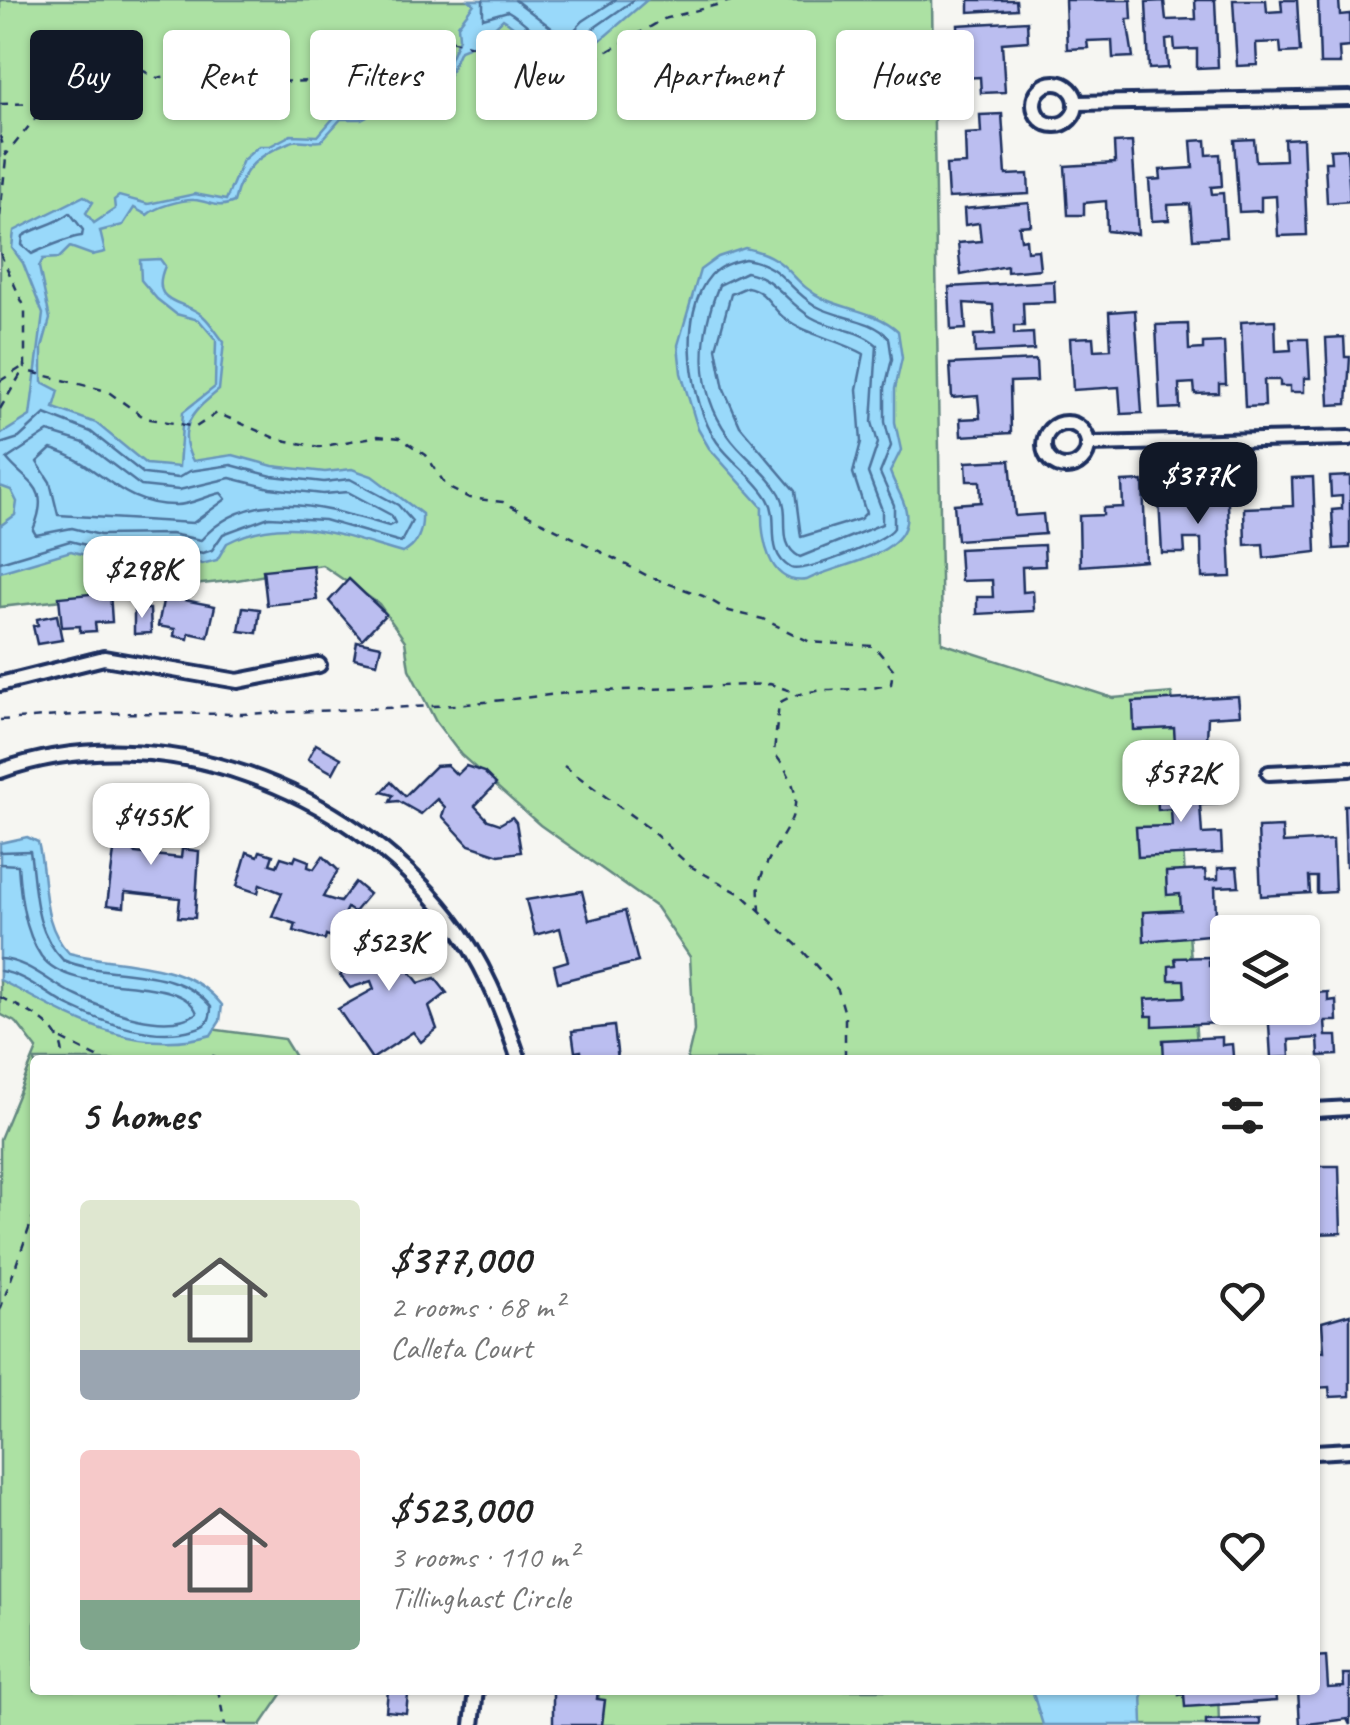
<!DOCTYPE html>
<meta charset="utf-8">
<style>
:root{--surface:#fff;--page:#f6f6f6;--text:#222;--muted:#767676;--accent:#111827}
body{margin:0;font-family:Caveat,sans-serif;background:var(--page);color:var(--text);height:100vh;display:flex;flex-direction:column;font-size:38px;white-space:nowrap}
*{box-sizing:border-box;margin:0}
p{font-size:32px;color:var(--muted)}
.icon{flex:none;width:55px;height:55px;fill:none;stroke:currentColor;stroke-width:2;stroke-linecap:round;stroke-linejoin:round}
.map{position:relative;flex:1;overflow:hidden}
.panel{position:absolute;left:30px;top:1055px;width:1290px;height:640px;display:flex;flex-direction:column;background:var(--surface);border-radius:10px;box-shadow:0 2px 8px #0004}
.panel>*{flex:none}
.banner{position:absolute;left:30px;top:30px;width:1290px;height:90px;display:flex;gap:20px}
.fabs{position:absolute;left:1210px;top:915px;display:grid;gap:20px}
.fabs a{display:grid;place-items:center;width:110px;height:110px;border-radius:10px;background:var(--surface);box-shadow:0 2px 8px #0004;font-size:50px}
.price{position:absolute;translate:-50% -85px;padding:0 22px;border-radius:20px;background:#fff;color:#222;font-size:32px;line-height:65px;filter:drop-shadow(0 2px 5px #0008)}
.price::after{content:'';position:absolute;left:50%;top:60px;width:30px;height:22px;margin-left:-15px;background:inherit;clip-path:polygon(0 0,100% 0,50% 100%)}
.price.active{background:var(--accent);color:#fff}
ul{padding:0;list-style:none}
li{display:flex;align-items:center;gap:30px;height:250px;padding:0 50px}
li span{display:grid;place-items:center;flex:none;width:280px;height:200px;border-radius:10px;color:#555}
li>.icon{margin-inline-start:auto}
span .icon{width:120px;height:120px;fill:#fffc;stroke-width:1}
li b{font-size:42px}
h2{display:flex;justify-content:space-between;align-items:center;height:120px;padding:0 50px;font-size:42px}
.pill{padding:0 35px;border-radius:10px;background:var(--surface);box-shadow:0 2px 8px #0004;font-size:35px;line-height:90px}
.pill.active{background:var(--accent);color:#fff}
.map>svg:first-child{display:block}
.green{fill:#ace1a3;stroke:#648880;stroke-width:2.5}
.water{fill:#99d9fa;stroke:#6795bc;stroke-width:2.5}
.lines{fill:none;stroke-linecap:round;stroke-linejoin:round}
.shore{stroke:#4d739c;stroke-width:2.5}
.building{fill:#bbbef0;stroke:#1b2f5e;stroke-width:2.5}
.street-casing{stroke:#1b2f5e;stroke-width:20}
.path{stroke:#1b2f5e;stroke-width:2.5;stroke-dasharray:8 8;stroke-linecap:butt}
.street{stroke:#f6f6f2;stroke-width:12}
</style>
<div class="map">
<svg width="1350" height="1725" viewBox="0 0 1350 1725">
<rect width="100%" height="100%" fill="#f6f6f2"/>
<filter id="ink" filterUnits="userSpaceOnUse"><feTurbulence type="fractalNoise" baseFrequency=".01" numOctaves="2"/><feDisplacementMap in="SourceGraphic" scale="20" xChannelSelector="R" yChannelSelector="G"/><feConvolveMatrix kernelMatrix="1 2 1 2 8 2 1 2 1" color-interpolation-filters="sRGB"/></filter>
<g filter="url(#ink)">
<g class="green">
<polygon points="0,0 932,0 942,643 1113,698 1172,693 1198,1060 687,1060 694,1031 690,957 656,907 540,825 461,755 436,722 409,669 405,641 379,604 322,565 237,580 0,607"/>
<polygon points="0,962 174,1024 284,1039 297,1060 35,1060 35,1690 285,1690 261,1725 0,1725 0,1139 37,1049 17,1023 0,1014"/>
<polygon points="599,1690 1218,1690 1219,1725 597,1725"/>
</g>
<g class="water">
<path d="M469,0H647L574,63C542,60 529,35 503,19L478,43L460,50L442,90L408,109L392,104L361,119H341L321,141C311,143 298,138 290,142C259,155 242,167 234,202C216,210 210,201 194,200C183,199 155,207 147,215L134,208L123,225L100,231L105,252L92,255L70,247L59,258L43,259L39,267L50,319L42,348V382L59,391L54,408L96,423L146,464L179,467L183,412L215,387L216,340L199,320L176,314L157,299L141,280L140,260L160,259L165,266C148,306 184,299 203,316C211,323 218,335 224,342L219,390C196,409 174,427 193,461L233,455L273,466L325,472L352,469L372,476L422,514C423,530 417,548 402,553C342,536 286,512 227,543L217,560L202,564L170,556L95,558L71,551L0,572V526L15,515L17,502L11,490L0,486V435L30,416L43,314L23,263L12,248L14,231L84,196L93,202L86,213L94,223L115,209L114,200L119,196L148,204L195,194L226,200L243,160L259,146H270L291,135L318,136L337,114H358L387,99L410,102L440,81L459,38L458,25L474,4Z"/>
<path d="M745,248C793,258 788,282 824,299C848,310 878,312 898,331L902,358L895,389V422L901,450L890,472C894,483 899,491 903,501C925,555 838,563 807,580C767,586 761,536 762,507L709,448L698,429L681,373L678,345L700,270L718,257Z"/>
<path d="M27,837L38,842C48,880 39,922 69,953C123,967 184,958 222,1005L220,1021L211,1035C133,1058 66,1014 0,980V843Z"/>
<polygon points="1032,1690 1142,1690 1143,1725 1043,1725"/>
</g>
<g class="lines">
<g class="shore">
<path d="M483,0V18L508,11C531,24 545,49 572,53L591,30L634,0"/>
<polyline points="515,0 566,39 583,21 615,0"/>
<path d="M70,213L83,230L82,236C74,236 39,250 32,254L22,245L23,236C39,226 55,225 70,213Z"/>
<path d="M745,259C783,265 786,288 816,306C839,319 871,318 889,338L892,359L885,388V422L891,446L880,473L894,505V528C887,541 803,574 791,568C763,552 781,520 768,499C755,477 732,463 717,442C690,403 677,313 711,275C720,265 733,262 745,259Z"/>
<path d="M746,272C775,277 786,302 811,317C831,329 860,329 877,345L872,422L878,443L868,473L882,510V524L800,557C775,544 792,515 780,494C767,471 743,457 728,435C695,389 699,335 719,285Z"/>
<path d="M747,287C765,290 770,306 783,317C808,336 838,339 864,354L857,389L861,442L853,473L866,513L860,519L801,537L795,491L740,426L724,389L716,348L731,294Z"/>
<path d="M48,432L84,443L141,486L179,490L230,478L270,488L323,494L348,492L391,515L395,523L389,526C326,508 251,483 201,540L171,534L100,535L72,528L36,535L33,530C52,485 28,485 7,459Z"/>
<polyline points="0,444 19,438 45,414 91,432 144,474 178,478 190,471 231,465 272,476 324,482 350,479 398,505 412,521 401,542 324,520 269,517 223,534 212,550 203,553 170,546 98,548 70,541 0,562"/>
<path d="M51,449C101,463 117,506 176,505C191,505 206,496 221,493L226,499L193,523L58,515L50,482L37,462Z"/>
<path d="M0,852L30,851C36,890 33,930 63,960C110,980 176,963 211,1007C211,1020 207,1026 194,1029C156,1041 106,1024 71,1007C48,996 25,974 0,971"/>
<path d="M0,864L18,865C20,894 24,931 41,956C73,1000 180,970 197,1013C166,1034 108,1011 77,996C52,985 28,960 0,959"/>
</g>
</g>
<g class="building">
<polygon points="969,0 1016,0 1017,9 969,12"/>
<polygon points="1065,0 1131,0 1132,19 1127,19 1133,57 1113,58 1112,40 1087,41 1088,48 1067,49"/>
<polygon points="1195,0 1215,0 1218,67 1197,68 1197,49 1175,50 1174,39 1166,40 1168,68 1149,69 1146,2 1164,1 1166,20 1196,19"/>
<polygon points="1233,0 1266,0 1267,12 1282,11 1281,0 1297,0 1300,52 1281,53 1280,42 1256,43 1257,65 1237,66"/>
<polygon points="1318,0 1339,0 1340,15 1350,14 1350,47 1339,48 1340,64 1320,64"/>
<polygon points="1027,21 1028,41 1002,43 1005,92 981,93 980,77 962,78 961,63 971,62 970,47 959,48 958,25"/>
<polygon points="1002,114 1006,175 1028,174 1029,194 948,198 946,165 966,164 965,134 981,133 980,115"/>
<polygon points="1303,138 1307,235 1278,236 1276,196 1261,197 1261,211 1239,212 1234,140 1254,139 1256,161 1285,160 1284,139"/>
<polygon points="1206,140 1207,155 1220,154 1222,186 1211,187 1212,194 1223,193 1226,237 1193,239 1190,204 1168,205 1169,220 1152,221 1149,180 1161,179 1160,170 1193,168 1191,141"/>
<polygon points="1132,142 1138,234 1107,231 1106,201 1084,203 1084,215 1068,215 1065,166 1115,163 1114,143"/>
<polygon points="1347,149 1350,201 1327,203 1325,162 1331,162 1330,150"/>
<polygon points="1029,203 1031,225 1019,226 1021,240 1026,239 1027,251 1038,250 1040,269 1007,272 1007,266 961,275 958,243 981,241 979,223 965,225 964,209"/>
<polygon points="1054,281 1055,302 1023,303 1024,326 1014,326 1014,334 1033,333 1034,350 975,353 974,335 995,334 993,305 964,303 966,329 951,330 949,287"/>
<polygon points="1135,310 1142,413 1121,414 1119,387 1073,390 1070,338 1093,337 1094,350 1111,349 1109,312"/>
<polygon points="1275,320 1276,351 1291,350 1290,339 1308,339 1310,378 1304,378 1304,392 1290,392 1290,386 1280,386 1280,380 1264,380 1265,406 1245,407 1241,322"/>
<polygon points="1188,324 1189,350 1203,349 1203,343 1224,342 1226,384 1219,384 1219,393 1195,394 1194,383 1179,384 1180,408 1160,409 1156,325"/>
<polygon points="1344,337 1345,357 1350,357 1347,404 1329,405 1326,338"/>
<polygon points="1036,360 1037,381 1010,382 1011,433 961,436 960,419 980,418 978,396 952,398 950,364"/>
<polygon points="1010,460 1015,516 1043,514 1045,534 957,540 954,504 981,502 980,481 967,481 966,462"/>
<polygon points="1350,476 1350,548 1334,549 1332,510 1342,509 1342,496 1331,497 1330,477"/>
<polygon points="1313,477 1316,552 1264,558 1263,544 1245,545 1244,508 1293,506 1292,478"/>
<polygon points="1208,480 1227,480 1231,577 1202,578 1201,539 1184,539 1185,553 1162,553 1158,482 1176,482 1176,506 1182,506 1209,503"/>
<polygon points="1143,481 1146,561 1080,566 1079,516 1103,515 1103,508 1123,507 1122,482"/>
<polygon points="1044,545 1045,566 1022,567 1023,592 1033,591 1034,611 977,614 977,597 993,597 992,580 961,581 959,549"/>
<polygon points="313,565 317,600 267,605 263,570"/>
<polygon points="349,579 386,614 362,639 329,601"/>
<polygon points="110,592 112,622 95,623 96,631 80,632 80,626 62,627 59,597"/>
<polygon points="164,596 215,606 208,637 189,633 188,639 174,636 175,629 158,626"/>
<polygon points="243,607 260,609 257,633 239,631"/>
<polygon points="134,609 150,609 151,633 134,634"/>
<polygon points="57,615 62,640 37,644 33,626 38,625 37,619"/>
<polygon points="357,641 381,646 377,663 354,658"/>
<polygon points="1238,696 1240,715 1208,717 1206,764 1162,767 1161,745 1175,744 1174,728 1134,730 1133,702"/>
<polygon points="316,744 341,758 333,773 308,759"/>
<polygon points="447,765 457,775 466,766 484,772 496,784 475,806 488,820 500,824 512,817 516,822 521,852 499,855 469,845 442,816 445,807 437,799 421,814 398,801 390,802 393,795 382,792 391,782 405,796 435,766"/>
<polygon points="1217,785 1218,804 1200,805 1202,834 1221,833 1222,853 1138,857 1136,827 1172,826 1171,809 1158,810 1157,788 1186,786 1186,798 1193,798 1193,787"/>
<polygon points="121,798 141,801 137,835 125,834 124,844 136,845 135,853 181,858 182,849 199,851 195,918 178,917 180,898 125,892 124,907 107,905"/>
<polygon points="1344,805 1350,805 1350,866 1346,866"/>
<polygon points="1282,827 1283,843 1333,840 1335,892 1317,893 1317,877 1309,877 1310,893 1261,896 1258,828"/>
<polygon points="260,851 273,855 270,864 277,866 281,857 294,861 296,856 309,861 308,867 314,869 323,856 338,870 323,897 340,902 355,882 369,894 354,912 347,908 332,937 326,935 325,940 294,931 296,924 272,916 282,893 260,884 258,893 237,886 247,852 258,856"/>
<polygon points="1237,867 1239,886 1215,887 1216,916 1239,915 1240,932 1144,941 1143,912 1181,910 1180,894 1167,895 1166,872 1205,870 1206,880 1218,879 1218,868"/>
<polygon points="582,891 589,920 625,911 638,962 558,982 554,965 568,961 560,928 535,935 526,900"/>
<polygon points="384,928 397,947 416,938 423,958 408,969 419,983 435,978 447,993 429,1007 437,1029 421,1042 413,1032 372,1059 338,1009 374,989 371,981 350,988 340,975 349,968 345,958 365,943 363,936"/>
<polygon points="1222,954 1228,954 1228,973 1219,974 1221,1004 1244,1008 1244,1022 1153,1026 1153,1016 1146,1016 1145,999 1185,997 1184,980 1169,980 1169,966 1176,965 1175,958 1209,957 1209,966 1222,965"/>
<polygon points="1328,992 1328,1001 1336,1000 1337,1021 1325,1021 1326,1036 1337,1036 1338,1055 1319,1056 1318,1038 1289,1040 1290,1057 1271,1058 1268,1008 1314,1007 1314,993"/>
<polygon points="614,1026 618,1060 582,1060 581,1051 575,1052 572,1031"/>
<polygon points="1222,1037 1222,1045 1232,1044 1233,1056 1228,1060 1164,1060 1163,1040"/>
<polygon points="1319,1166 1339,1166 1341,1233 1315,1234"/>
<polygon points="1350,1314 1350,1396 1330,1397 1329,1387 1315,1388 1315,1351 1324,1351 1322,1322"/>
<polygon points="1326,1656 1328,1688 1344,1687 1343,1674 1350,1674 1350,1725 1347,1719 1300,1725 1298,1690 1315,1690 1315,1657"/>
<polygon points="388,1690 431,1690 430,1695 408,1695 406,1713 386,1711"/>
<polygon points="553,1690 598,1690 597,1699 605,1700 602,1725 553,1725"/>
<polygon points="1179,1690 1275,1690 1276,1701 1185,1707 1184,1694 1179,1695"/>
<polygon points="1260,1718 1260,1725 1206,1725 1206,1720"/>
</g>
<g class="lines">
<g class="street-casing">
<g id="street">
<circle cx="1055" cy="104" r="21"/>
<polyline points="1076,103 1350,98"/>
<circle cx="1066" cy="445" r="22"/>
<polyline points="1088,444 1350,438"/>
<polyline points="0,684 104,658 238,681 319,665"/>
<path d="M0,771C159,714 348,788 449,917C483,960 502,1009 519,1060"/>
<polyline points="1269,773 1350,769"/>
<polyline points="1315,1110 1350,1108"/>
<polyline points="1315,1452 1350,1450"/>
<polyline points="472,1725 476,1690"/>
</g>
</g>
<g class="path">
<polyline points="0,104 47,103 78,72 107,58 122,60 157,78 194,71 238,83 311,81 348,63 433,43 450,40 477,47 502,35 515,38 538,60 577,69 664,19 735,0"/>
<polyline points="0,136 6,155 46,105"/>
<polyline points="0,216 6,158"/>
<path d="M0,253L25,308V366L31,372L107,391L145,418L196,427L217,413L277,439L319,447L378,436L400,438L426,455L447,487L469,498L503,502L650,577L703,596L729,611L763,619L810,642L874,646L893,669L891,684C853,695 813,682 779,703L774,753C821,812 778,827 760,880C757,889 760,902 760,911"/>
<polyline points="0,381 24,366"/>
<polyline points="0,409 25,367"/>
<polyline points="0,720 106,713 241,714 457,705 577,692 770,684 794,692"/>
<polyline points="564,766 647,827 690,866 744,896 800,948 838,990 845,1014 845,1060"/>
<path d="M0,997C28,1012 64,1024 63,1060"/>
<polyline points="62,1039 103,1060"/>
<polyline points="197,1060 213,1056 223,1060"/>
<polyline points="0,1310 35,1212"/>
<polyline points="218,1690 225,1725"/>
</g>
<use href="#street" class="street"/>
</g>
</g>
</svg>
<div class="fabs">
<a><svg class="icon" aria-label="layers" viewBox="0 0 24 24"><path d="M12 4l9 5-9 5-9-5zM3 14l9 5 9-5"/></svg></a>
</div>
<b class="price active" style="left:1198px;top:527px">$377K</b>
<b class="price" style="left:142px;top:621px">$298K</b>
<b class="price" style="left:1181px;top:825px">$572K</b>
<b class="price" style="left:151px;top:868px">$455K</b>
<b class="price" style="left:389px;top:994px">$523K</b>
<div class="banner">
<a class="pill active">Buy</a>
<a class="pill">Rent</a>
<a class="pill">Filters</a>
<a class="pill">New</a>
<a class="pill">Apartment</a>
<a class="pill">House</a>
</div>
<section class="panel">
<h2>5 homes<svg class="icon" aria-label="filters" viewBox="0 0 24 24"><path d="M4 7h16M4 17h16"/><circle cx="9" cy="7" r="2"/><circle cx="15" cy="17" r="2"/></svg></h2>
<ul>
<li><span style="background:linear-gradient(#dfe7d0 75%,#9aa5b1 0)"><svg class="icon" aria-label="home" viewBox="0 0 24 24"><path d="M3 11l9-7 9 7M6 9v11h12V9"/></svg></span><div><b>$377,000</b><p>2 rooms · 68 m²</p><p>Calleta Court</p></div><svg class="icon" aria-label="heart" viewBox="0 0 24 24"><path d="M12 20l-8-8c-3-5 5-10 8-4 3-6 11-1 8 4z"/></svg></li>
<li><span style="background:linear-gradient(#f6c9c9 75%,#7fa58c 0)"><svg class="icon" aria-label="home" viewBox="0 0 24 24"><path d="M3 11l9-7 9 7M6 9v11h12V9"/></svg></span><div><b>$523,000</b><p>3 rooms · 110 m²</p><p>Tillinghast Circle</p></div><svg class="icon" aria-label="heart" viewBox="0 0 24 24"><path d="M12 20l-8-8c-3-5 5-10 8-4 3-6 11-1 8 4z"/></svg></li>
</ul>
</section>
</div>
